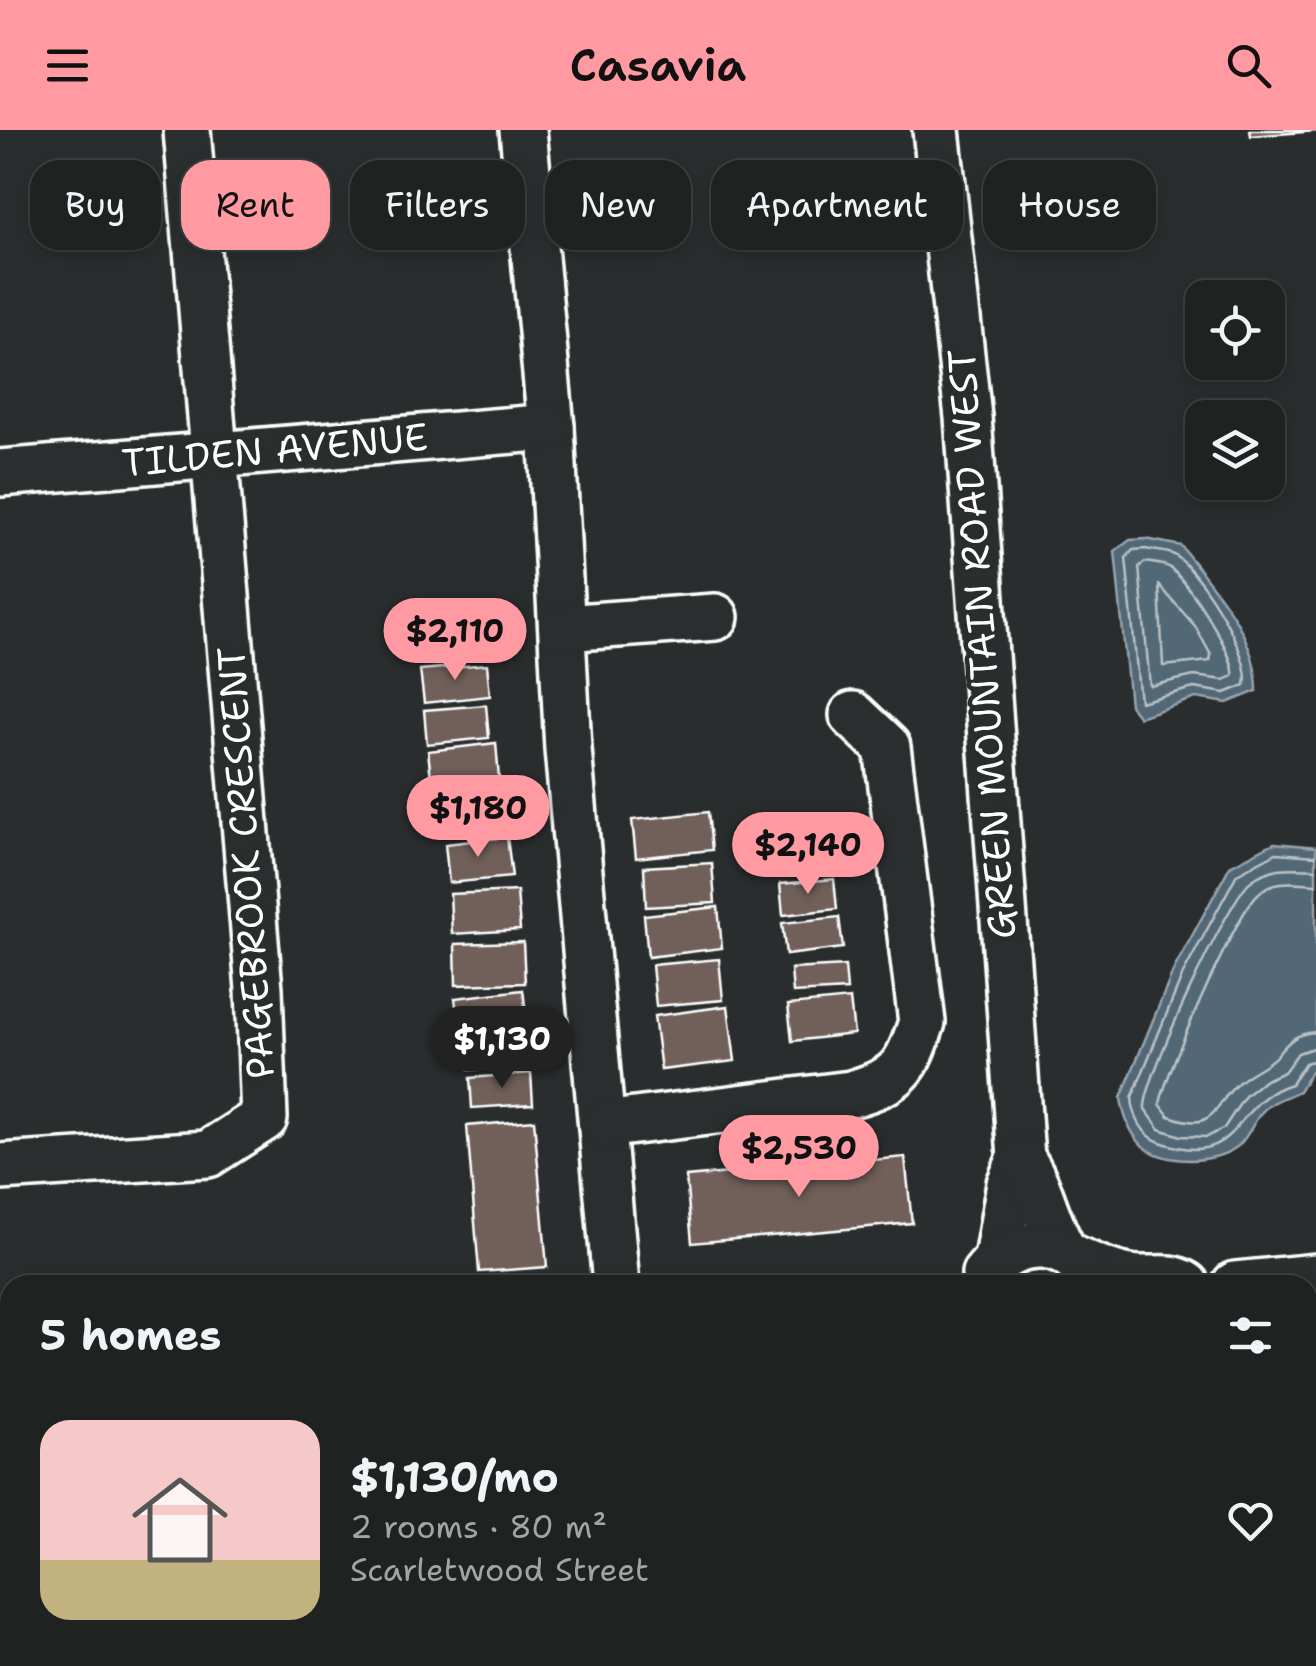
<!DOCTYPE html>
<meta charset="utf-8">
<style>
:root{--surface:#202222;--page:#282a2a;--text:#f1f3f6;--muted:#a2a4a5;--line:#3d3f40;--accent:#ff9aa2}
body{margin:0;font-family:"Shantell Sans",sans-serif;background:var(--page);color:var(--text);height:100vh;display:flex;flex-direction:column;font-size:38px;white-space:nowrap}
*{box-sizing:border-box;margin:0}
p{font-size:32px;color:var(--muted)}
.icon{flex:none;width:55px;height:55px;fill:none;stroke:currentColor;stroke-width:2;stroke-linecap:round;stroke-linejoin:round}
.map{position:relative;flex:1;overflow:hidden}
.side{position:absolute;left:0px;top:1145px;width:1318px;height:392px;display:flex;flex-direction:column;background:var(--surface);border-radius:30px 30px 0 0;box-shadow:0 5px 15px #0003,0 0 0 2px var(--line)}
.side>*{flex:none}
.guide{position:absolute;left:30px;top:30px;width:1258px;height:90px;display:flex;gap:20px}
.buttons{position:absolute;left:1185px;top:150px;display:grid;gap:20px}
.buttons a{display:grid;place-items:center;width:100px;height:100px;border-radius:20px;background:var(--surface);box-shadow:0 5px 15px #0003,0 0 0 2px var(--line);font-size:50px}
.price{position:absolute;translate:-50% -85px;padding:0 22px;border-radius:35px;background:var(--accent);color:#111;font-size:32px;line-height:65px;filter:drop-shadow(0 2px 5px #0008)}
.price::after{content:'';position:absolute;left:50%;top:60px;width:30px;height:22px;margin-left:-15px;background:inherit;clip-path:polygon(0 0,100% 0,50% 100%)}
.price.active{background:#222;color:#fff}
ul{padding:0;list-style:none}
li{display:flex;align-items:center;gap:30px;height:250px;padding:0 40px}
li+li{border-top:2px solid var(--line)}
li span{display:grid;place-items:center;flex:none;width:280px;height:200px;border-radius:30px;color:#555}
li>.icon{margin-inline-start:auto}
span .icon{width:120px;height:120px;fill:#fffc;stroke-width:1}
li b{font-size:42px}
h2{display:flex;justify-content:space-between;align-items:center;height:120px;padding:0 40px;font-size:42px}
.chip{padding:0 35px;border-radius:30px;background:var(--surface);box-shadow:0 5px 15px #0003,0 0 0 2px var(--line);font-size:35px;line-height:90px}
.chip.active{background:var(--accent);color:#111}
header{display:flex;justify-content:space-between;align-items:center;height:130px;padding:0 40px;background:var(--accent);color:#111;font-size:45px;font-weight:600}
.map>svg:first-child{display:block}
.green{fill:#5c6a52;stroke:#aeb4a8;stroke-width:2.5}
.water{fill:#526776;stroke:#97a4ad;stroke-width:2.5}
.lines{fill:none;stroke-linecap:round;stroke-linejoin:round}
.shore{stroke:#bac2c8;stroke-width:2.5}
.building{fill:#71605a;stroke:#fff;stroke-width:2.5}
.minor-casing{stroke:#fff;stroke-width:52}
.minor{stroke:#2a2d2e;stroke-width:45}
.labels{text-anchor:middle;stroke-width:9;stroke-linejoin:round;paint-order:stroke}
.street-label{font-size:38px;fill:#fff;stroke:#2a2d2e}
</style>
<header><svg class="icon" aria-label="menu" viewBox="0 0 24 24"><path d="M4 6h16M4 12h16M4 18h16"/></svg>Casavia<svg class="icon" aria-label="search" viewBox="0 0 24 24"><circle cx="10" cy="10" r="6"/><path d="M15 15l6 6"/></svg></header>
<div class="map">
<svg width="1316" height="1536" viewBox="0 0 1316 1536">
<rect width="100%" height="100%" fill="#2a2d2e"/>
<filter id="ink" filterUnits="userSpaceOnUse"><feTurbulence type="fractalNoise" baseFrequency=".01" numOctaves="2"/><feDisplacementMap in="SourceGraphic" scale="20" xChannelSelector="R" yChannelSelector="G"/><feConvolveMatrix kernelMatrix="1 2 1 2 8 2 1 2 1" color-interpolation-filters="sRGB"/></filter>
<g filter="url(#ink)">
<polygon class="green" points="1316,1204 1316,1536 967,1536 966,1528 1308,1528 1308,1205"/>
<g class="water">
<path d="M1146,409L1181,416C1215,460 1257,504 1257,561L1227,573L1196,568L1139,587L1130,575L1115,421L1130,410Z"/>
<path d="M1274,713L1316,717V934L1299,961C1284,969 1272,970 1260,984C1253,994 1247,1008 1238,1016C1216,1034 1166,1035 1143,1016C1130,1004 1123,984 1121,968L1174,839L1230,736Z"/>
</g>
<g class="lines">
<g class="shore">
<path d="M1145,419C1154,421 1169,421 1176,426C1201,443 1253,527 1245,555L1225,563L1194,558L1140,572L1126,428L1133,420Z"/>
<path d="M1145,432C1151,433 1163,434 1169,437C1187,449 1237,527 1233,546L1224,550L1194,546L1150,556L1139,437Z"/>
<polygon points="1159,455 1195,496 1211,525 1210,531 1163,536"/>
<path d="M1316,726L1276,723L1237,744L1183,844L1132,968C1133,985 1142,1006 1160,1012C1242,1041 1230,972 1291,954L1305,933L1316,930"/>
<path d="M1316,739C1290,738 1273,735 1251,751C1230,765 1142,954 1145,979L1160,999L1181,1006L1207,1007L1224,998L1245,966L1265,950L1284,942L1298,923L1316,917"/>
<path d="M1316,754C1296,753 1274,748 1258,764C1235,786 1166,942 1160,974L1169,986C1216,1003 1211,978 1238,953C1249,942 1268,936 1277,925C1289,911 1296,903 1316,902"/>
</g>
</g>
<g class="building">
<polygon points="1250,0 1316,0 1316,1 1251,6"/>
<polygon points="487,534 490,566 424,573 420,540"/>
<polygon points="486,575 489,608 427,614 424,580"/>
<polygon points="496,613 499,649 432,657 428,621"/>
<polygon points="506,656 511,695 436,704 431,665"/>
<polygon points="708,682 712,720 636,728 632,690"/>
<polygon points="507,707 512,747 449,753 445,714"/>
<polygon points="835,707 839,738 777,744 774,713"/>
<polygon points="712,733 715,773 646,777 644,737"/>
<polygon points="834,749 837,779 783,785 780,754"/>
<polygon points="517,761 520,800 452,804 450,764"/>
<polygon points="718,777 722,818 648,827 644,785"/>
<polygon points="839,787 843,818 786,825 782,793"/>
<polygon points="523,812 525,853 456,855 455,814"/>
<polygon points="719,829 723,870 656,876 652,835"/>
<polygon points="845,836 847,860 793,863 791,839"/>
<polygon points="523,860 527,891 459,900 455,868"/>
<polygon points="850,869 854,904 792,911 788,875"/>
<polygon points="728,876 735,931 661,940 654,886"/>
<polygon points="527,903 529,937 469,940 467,906"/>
<polygon points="531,943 533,974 472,978 470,948"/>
<polygon points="534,990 547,1137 479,1142 467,996"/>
<polygon points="905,1027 912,1093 692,1113 686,1047"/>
</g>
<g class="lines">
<g class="minor-casing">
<g id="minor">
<polyline points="523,0 551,297 568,619 616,1155"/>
<polyline points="936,0 968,287 1021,1028 1010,1054 997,1129"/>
<polyline points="0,343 551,297"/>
<polyline points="563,498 715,487"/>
<path d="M603,995L851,964C900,950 907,938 922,892L887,617L853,585"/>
<path d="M1021,1028C1041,1056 1045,1090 1063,1120"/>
<polyline points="0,1037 208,1024 264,988 259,859 187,0"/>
<path d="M1077,1130C1097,1138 1118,1148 1139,1149C1158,1150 1170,1145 1186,1155"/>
<path d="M985,1144C1015,1104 1073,1106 1092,1155"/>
<polyline points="1235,1155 1316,1147"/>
<polyline points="0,1268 10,1267"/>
</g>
</g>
<use href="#minor" class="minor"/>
</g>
</g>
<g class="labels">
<g class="street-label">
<text transform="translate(275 320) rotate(-5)" y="13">TILDEN AVENUE</text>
<text transform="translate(982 514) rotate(-94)" y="13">GREEN MOUNTAIN ROAD WEST</text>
<text transform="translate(246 733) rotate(-94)" y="13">PAGEBROOK CRESCENT</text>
</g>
</g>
</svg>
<div class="buttons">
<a><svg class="icon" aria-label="locate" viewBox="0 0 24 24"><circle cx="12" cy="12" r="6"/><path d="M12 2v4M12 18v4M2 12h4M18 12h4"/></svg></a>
<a><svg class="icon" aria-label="layers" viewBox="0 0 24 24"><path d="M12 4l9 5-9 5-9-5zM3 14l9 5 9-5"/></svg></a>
</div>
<b class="price" style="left:455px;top:553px">$2,110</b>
<b class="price" style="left:478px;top:730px">$1,180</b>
<b class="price" style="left:808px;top:767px">$2,140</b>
<b class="price active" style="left:502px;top:961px">$1,130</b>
<b class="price" style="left:799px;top:1070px">$2,530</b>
<div class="guide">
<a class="chip">Buy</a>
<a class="chip active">Rent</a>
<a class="chip">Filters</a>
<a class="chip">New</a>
<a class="chip">Apartment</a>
<a class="chip">House</a>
</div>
<section class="side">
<h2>5 homes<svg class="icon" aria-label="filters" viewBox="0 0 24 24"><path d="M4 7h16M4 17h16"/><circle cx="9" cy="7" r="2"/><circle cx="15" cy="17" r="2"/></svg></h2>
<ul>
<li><span style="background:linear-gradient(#f6c9c9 70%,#c2b280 0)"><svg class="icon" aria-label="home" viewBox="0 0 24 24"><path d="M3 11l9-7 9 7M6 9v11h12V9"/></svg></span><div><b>$1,130/mo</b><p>2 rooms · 80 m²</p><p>Scarletwood Street</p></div><svg class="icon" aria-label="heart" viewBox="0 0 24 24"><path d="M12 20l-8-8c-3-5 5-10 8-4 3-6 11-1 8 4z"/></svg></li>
</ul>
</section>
</div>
